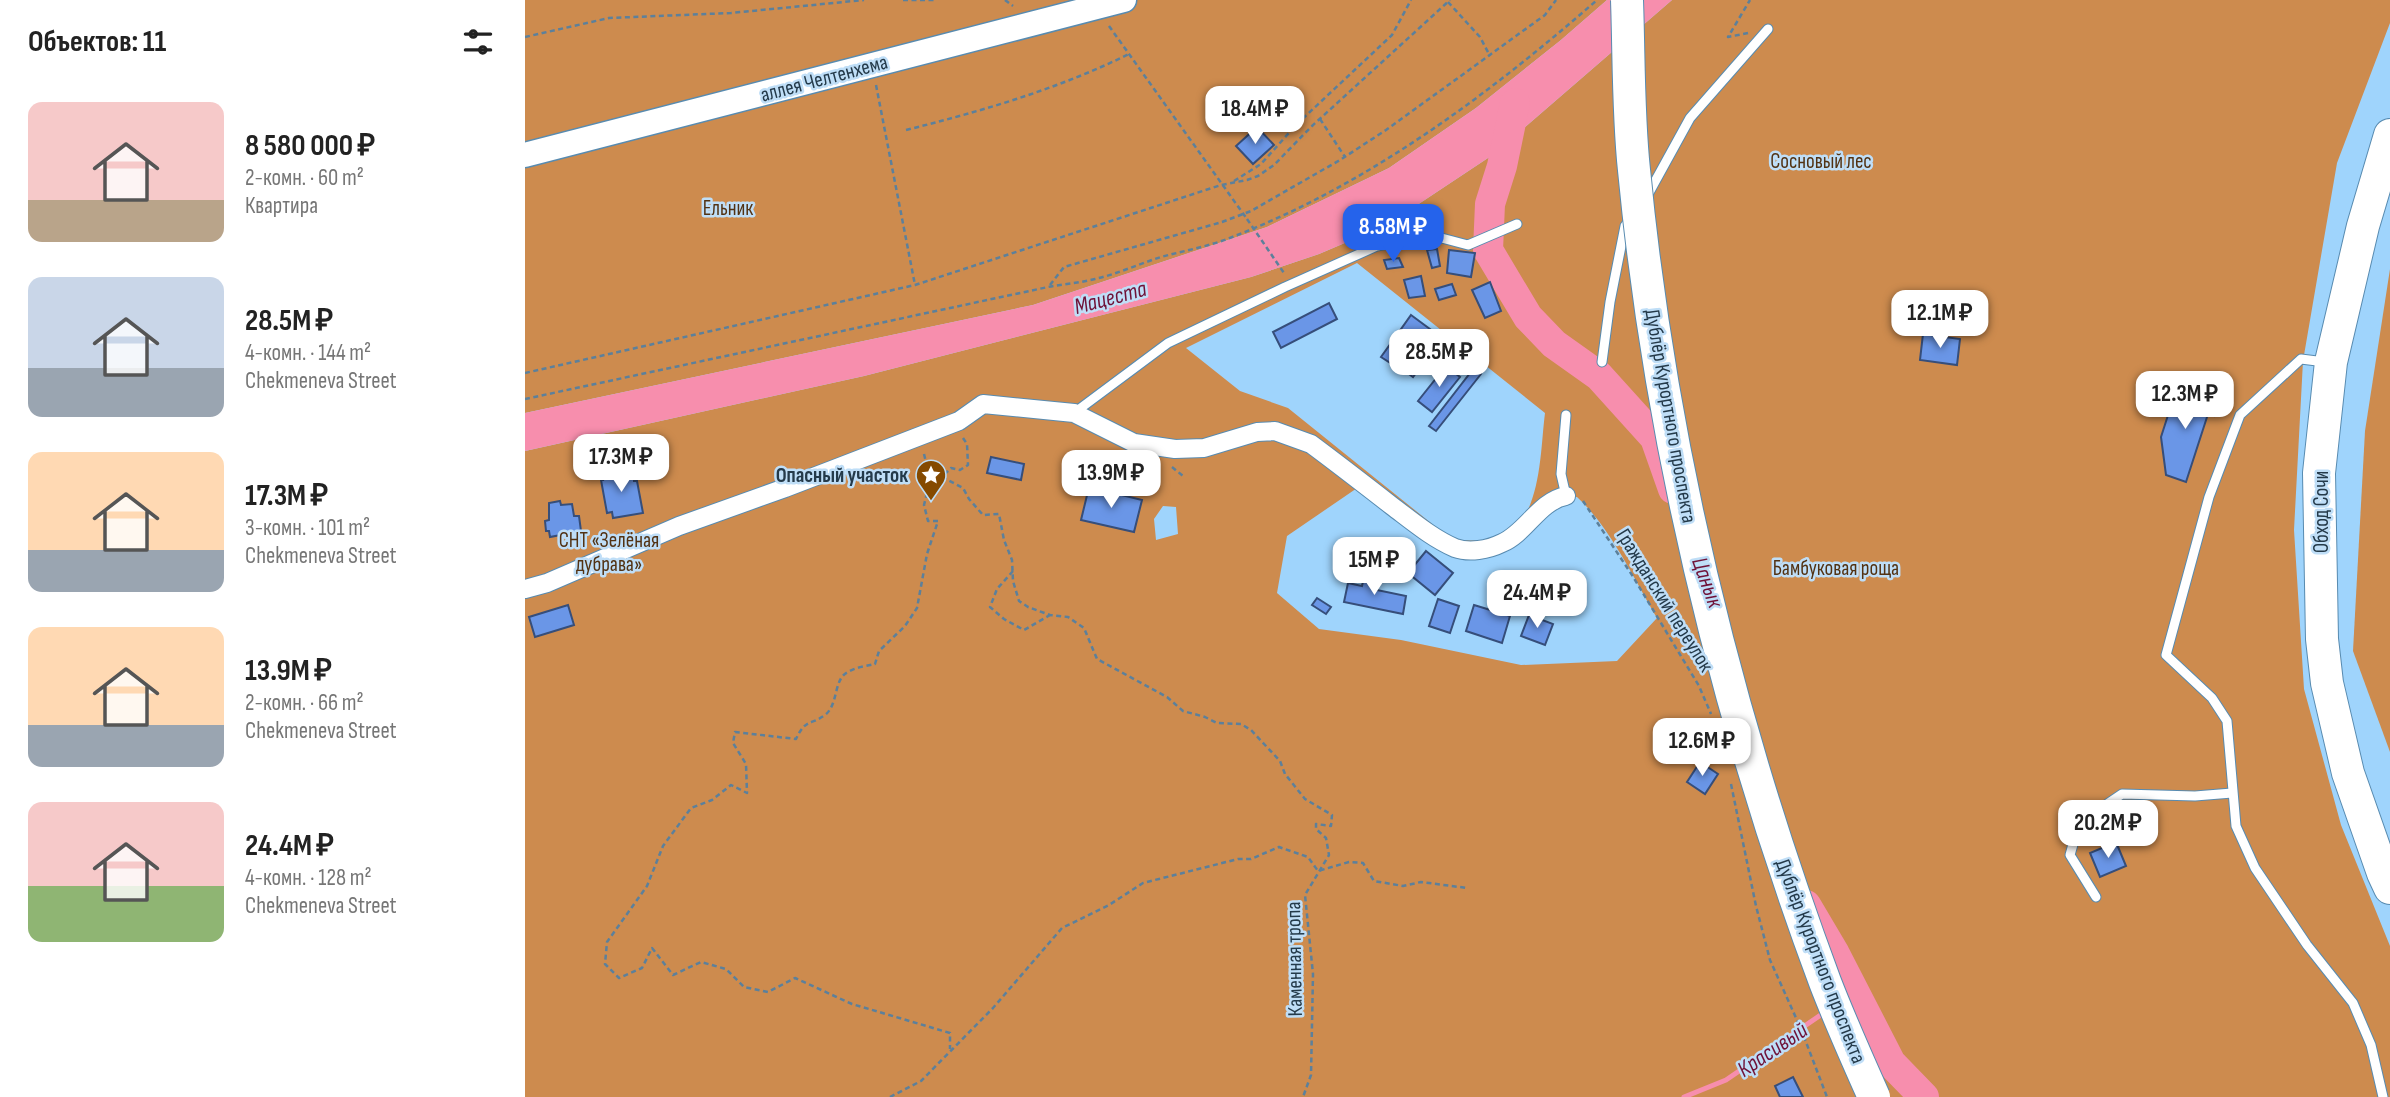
<!DOCTYPE html>
<html lang="ru">
<meta charset="utf-8">
<style>
:root{--surface:#fff;--page:#f2f2f2;--text:#222;--muted:#767676;--accent:#2563eb}
body{margin:0;font-family:"Sofia Sans Condensed",sans-serif;background:var(--page);color:var(--text);height:100vh;display:flex;flex-direction:column;font-size:26px;white-space:nowrap}
*{box-sizing:border-box;margin:0}
p{font-size:23px;color:var(--muted)}
.icon{flex:none;width:38px;height:38px;fill:none;stroke:currentColor;stroke-width:2;stroke-linecap:round;stroke-linejoin:round}
.map{position:relative;flex:1;overflow:hidden}
.details{display:flex;flex-direction:column;background:var(--surface);width:525px}
.details>*{flex:none}
.price{position:absolute;translate:-50% -60px;padding:0 16px;border-radius:14px;background:#fff;color:#222;font-size:23px;line-height:46px;filter:drop-shadow(0 2px 4px #0008)}
.price::after{content:'';position:absolute;left:50%;top:42px;width:21px;height:16px;margin-left:-10px;background:inherit;clip-path:polygon(0 0,100% 0,50% 100%)}
.price.current{background:var(--accent);color:#fff}
ul{padding:0;list-style:none}
li{display:flex;align-items:center;gap:21px;height:175px;padding:0 28px}
li span{display:grid;place-items:center;flex:none;width:196px;height:140px;border-radius:14px;color:#555}
li>.icon{margin-inline-start:auto}
span .icon{width:84px;height:84px;fill:#fffc;stroke-width:1}
li b{font-size:30px}
h2{display:flex;justify-content:space-between;align-items:center;height:84px;padding:0 28px;font-size:30px}
main{display:flex;flex:1;min-height:0}
.map>svg:first-child{display:block}
.green{fill:#cd8b4e;fill-rule:evenodd}
.water{fill:#f78ead}
.lines{fill:none;stroke-linecap:round;stroke-linejoin:round}
.stream{stroke:#f78ead;stroke-width:5}
.river{stroke:#f78ead;stroke-width:30}
.building{fill:#6a96e7;stroke:#364e7a;stroke-width:2}
.lane-casing{stroke:#588bb0;stroke-width:11}
.street-casing{stroke:#588bb0;stroke-width:20}
.secondary-casing{stroke:#588bb0;stroke-width:27}
.highway-casing{stroke:#588bb0;stroke-width:34}
.path{stroke:#5c809b;stroke-width:2.5;stroke-dasharray:5 3.5;stroke-linecap:butt}
.lane{stroke:#fff;stroke-width:9}
.street{stroke:#fff;stroke-width:18}
.secondary{stroke:#fff;stroke-width:24}
.highway{stroke:#fff;stroke-width:32}
.highway-bridge-casing{stroke:#588bb0;stroke-width:34;stroke-linecap:butt}
.path-bridge{stroke:#5c809b;stroke-width:2.5;stroke-dasharray:5 3.5;stroke-linecap:butt}
.highway-bridge{stroke:#fff;stroke-width:32}
.labels{text-anchor:middle;stroke-width:5;stroke-linejoin:round;paint-order:stroke}
.street-label{font-size:21px;fill:#243a4a;stroke:#bfdef7}
.park-label{font-size:21px;fill:#523213;stroke:#bfdef7}
.poi-label{font-size:21px;font-weight:bold;fill:#243a4a;stroke:#bfdef7;text-anchor:end}
.water-label{font-size:23px;font-style:italic;fill:#6f1238;stroke:#bfdef7}
</style>
<main>
<section class="details">
<h2>Объектов: 11<svg class="icon" aria-label="filters" viewBox="0 0 24 24"><path d="M4 7h16M4 17h16"/><circle cx="9" cy="7" r="2"/><circle cx="15" cy="17" r="2"/></svg></h2>
<ul>
<li><span style="background:linear-gradient(#f6c9c9 70%,#b9a48a 0)"><svg class="icon" aria-label="home" viewBox="0 0 24 24"><path d="M3 11l9-7 9 7M6 9v11h12V9"/></svg></span><div><b>8 580 000 ₽</b><p>2-комн. · 60 m²</p><p>Квартира</p></div></li>
<li><span style="background:linear-gradient(#c9d6e8 65%,#9aa5b1 0)"><svg class="icon" aria-label="home" viewBox="0 0 24 24"><path d="M3 11l9-7 9 7M6 9v11h12V9"/></svg></span><div><b>28.5M ₽</b><p>4-комн. · 144 m²</p><p>Chekmeneva Street</p></div></li>
<li><span style="background:linear-gradient(#ffd9b3 70%,#9aa5b1 0)"><svg class="icon" aria-label="home" viewBox="0 0 24 24"><path d="M3 11l9-7 9 7M6 9v11h12V9"/></svg></span><div><b>17.3M ₽</b><p>3-комн. · 101 m²</p><p>Chekmeneva Street</p></div></li>
<li><span style="background:linear-gradient(#ffd9b3 70%,#9aa5b1 0)"><svg class="icon" aria-label="home" viewBox="0 0 24 24"><path d="M3 11l9-7 9 7M6 9v11h12V9"/></svg></span><div><b>13.9M ₽</b><p>2-комн. · 66 m²</p><p>Chekmeneva Street</p></div></li>
<li><span style="background:linear-gradient(#f6c9c9 60%,#8fb573 0)"><svg class="icon" aria-label="home" viewBox="0 0 24 24"><path d="M3 11l9-7 9 7M6 9v11h12V9"/></svg></span><div><b>24.4M ₽</b><p>4-комн. · 128 m²</p><p>Chekmeneva Street</p></div></li>
</ul>
</section>
<div class="map">
<svg width="1865" height="1097" viewBox="0 0 1865 1097">
<rect width="100%" height="100%" fill="#9fd4fc"/>
<g class="green">
<polygon points="0,0 1082,0 1036,40 951,108 864,168 742,227 508,305 0,413"/>
<path d="M1147,0H1865V23L1812,163L1778,361L1769,530L1779,689L1816,825L1865,946V1097H0V451L339,376L726,277L794,254L862,225L969,154ZM832,263L1020,413C1015,451 1017,519 977,538C967,542 939,540 927,540L763,408L715,391L661,348ZM838,484C862,502 904,540 931,548C951,555 978,547 993,534C1007,523 1019,509 1033,498L1052,497C1085,527 1109,579 1132,618L1092,661L996,665L876,640L794,629L752,593L762,536ZM638,506L651,507L653,534L631,540L629,519Z"/>
<polygon points="1865,269 1865,752 1828,651 1840,431"/>
</g>
<polygon class="water" points="1082,0 1147,0 969,154 862,225 794,254 726,277 339,376 0,451 0,413 508,305 742,227 864,168 951,108 1036,40"/>
<g class="lines">
<g class="stream">
<polyline points="1317,1001 1329,992"/>
<polyline points="1159,1097 1201,1080 1300,1012"/>
</g>
<g class="river">
<polyline points="990,103 977,166 965,204 963,250 1003,317 1029,344 1074,376 1130,438 1148,489"/>
<polyline points="1281,905 1310,954 1366,1063 1399,1097"/>
</g>
</g>
<g class="building">
<polygon points="732,127 749,145 728,164 711,146"/>
<polygon points="912,249 915,266 907,268 902,250"/>
<polygon points="924,250 950,253 946,277 922,273"/>
<polygon points="874,258 878,267 862,269 859,260"/>
<polygon points="896,276 900,296 884,298 879,280"/>
<polygon points="965,282 976,311 960,318 947,290"/>
<polygon points="927,284 931,295 914,300 910,289"/>
<polygon points="804,303 812,319 756,348 748,332"/>
<polygon points="886,315 917,338 888,377 868,362 867,364 856,357 871,336 874,338 877,335 874,332"/>
<polygon points="1398,334 1435,339 1432,365 1395,360"/>
<polygon points="921,366 935,377 907,412 893,401"/>
<polygon points="949,368 956,374 911,431 904,426"/>
<polygon points="1652,387 1694,401 1689,416 1683,414 1661,482 1641,475 1636,437"/>
<polygon points="466,457 499,464 496,480 462,473"/>
<polygon points="104,470 106,478 109,478 109,481 112,481 118,513 88,518 87,512 82,513 76,480 78,480 77,475"/>
<polygon points="564,487 617,500 609,532 556,520"/>
<polygon points="35,501 36,505 47,504 49,516 54,516 56,531 51,532 52,537 42,539 41,534 25,537 24,531 21,531 20,521 24,520 24,503"/>
<polygon points="901,551 928,573 910,595 883,573"/>
<polygon points="839,577 849,579 847,589 881,596 878,614 819,602 823,583 837,586"/>
<polygon points="792,598 806,607 801,614 787,605"/>
<polygon points="913,599 934,606 925,633 904,626"/>
<polygon points="43,605 49,625 10,637 4,617"/>
<polygon points="949,605 985,616 977,643 941,631"/>
<polygon points="1004,615 1028,624 1020,645 996,636"/>
<polygon points="1175,762 1193,774 1180,794 1162,782"/>
<polygon points="1591,842 1601,866 1575,877 1565,853"/>
<polygon points="1268,1077 1278,1097 1255,1097 1250,1086"/>
</g>
<g class="lines">
<g class="lane-casing">
<g id="lane">
<polyline points="1121,198 1165,118 1243,29"/>
<polyline points="1077,362 1085,302 1100,226 1106,218"/>
<polyline points="1800,362 1776,359 1715,415 1684,497 1641,655 1687,698 1702,721 1711,826 1730,868 1782,945 1828,1003 1846,1045 1858,1097"/>
<polyline points="549,413 643,343 760,287 852,246 909,236 943,245 992,224"/>
<polyline points="1041,415 1036,474 1041,496"/>
<polyline points="1571,897 1545,855 1554,823 1597,794 1670,796 1707,793"/>
</g>
</g>
<g class="street-casing">
<path id="street" d="M0,589L22,583L154,526L260,488L434,421L458,404L549,413L609,443L650,449L679,448L732,432L750,431L786,444C813,464 840,485 867,506C887,521 907,538 930,548C944,553 963,550 977,543C1001,533 1014,501 1041,496"/>
</g>
<g class="secondary-casing">
<polyline id="secondary" points="0,155 599,0"/>
</g>
<g class="highway-casing">
<polyline id="highway" points="1865,135 1838,226 1806,362 1794,473 1797,639 1802,683 1823,773 1858,873 1865,888"/>
</g>
<g class="path">
<polyline points="378,0 412,0"/>
<polyline points="480,0 488,6"/>
<polyline points="923,2 955,37 965,56"/>
<polyline points="584,26 722,219"/>
<polyline points="1223,33 1203,37 1225,0"/>
<polyline points="0,37 84,18 206,13 339,0"/>
<polyline points="351,85 390,285"/>
<polyline points="795,119 820,157"/>
<path d="M381,130C457,111 533,89 604,54"/>
<polyline points="709,181 736,164 772,124 867,35 886,0"/>
<polyline points="525,285 539,267 697,222 726,211 815,160 861,130 1020,15 1031,0"/>
<polyline points="0,373 390,285 696,185 722,180 733,176 749,165 787,126 925,0"/>
<path d="M0,399L523,287C538,284 554,283 570,279C592,274 614,264 636,257C658,251 681,247 702,239C840,187 962,96 1072,0"/>
<polyline points="438,438 442,444 443,465 435,470 426,468 417,477 438,488 444,499 458,515 474,514 479,540 487,560 488,581 494,601 503,607 525,615 543,617 559,628 572,659 642,697 658,711 680,717 692,723 716,724 726,730 755,761 760,774 780,799 807,815 806,826 791,824 791,829 801,838 804,855 780,895 788,974 786,1075 778,1097"/>
<path d="M399,454L401,462L398,473L405,481L399,505L403,521H413L402,554L392,608L380,626L354,651L350,664C342,666 331,667 323,672C308,679 314,704 300,715C285,726 281,718 271,739L210,732L208,743L221,764L222,793L206,785L187,800L166,808L138,846L122,886L82,942L80,964L94,978L117,968L127,948L148,975L176,962L201,969L219,987L243,992L270,978L327,1004L425,1033V1049"/>
<polyline points="647,467 658,476"/>
<polyline points="1058,501 1107,575 1174,686 1186,714"/>
<polyline points="488,571 472,589 465,607 479,619 499,630 525,615"/>
<polyline points="1206,784 1231,906 1245,960 1276,1029 1302,1097"/>
<polyline points="365,1097 396,1081 468,1008 537,928 584,905 618,883 713,859 726,859 754,847 783,857 793,871 824,862 838,863 849,881 878,886 896,882 942,888"/>
</g>
<use href="#lane" class="lane"/>
<use href="#street" class="street"/>
<use href="#secondary" class="secondary"/>
<use href="#highway" class="highway"/>
<g class="highway-bridge-casing">
<path id="highway-bridge" d="M1102,0C1104,56 1103,114 1109,170C1136,448 1203,721 1300,982C1315,1021 1332,1059 1349,1097"/>
</g>
<polyline class="path-bridge" points="722,219 759,273"/>
<use href="#highway-bridge" class="highway-bridge"/>
</g>
<defs>
<g id="sight-pin" transform="scale(1.575)"><path d="M0 17L-7.5 6A9.5 9.5 0 1 1 7.5 6Z" fill="#854a00" stroke="#bfdef7"/><path d="M0-6L1.8-2.2L6-1.7L2.9 1.2L3.7 5.4L0 3.3L-3.7 5.4L-2.9 1.2L-6-1.7L-1.8-2.2Z" fill="#fff"/></g>
</defs>
<g fill-rule="evenodd">
<use href="#sight-pin" x="406" y="475"/>
</g>
<g class="labels">
<g class="street-label">
<text transform="translate(299 78) rotate(-15)" y="7">аллея Челтенхема</text>
<text transform="translate(1146 416) rotate(80)" y="7">Дублёр Курортного проспекта</text>
<text transform="translate(1796 512) rotate(-90)" y="7">Обход Сочи</text>
<text transform="translate(1140 600) rotate(58)" y="7">Гражданский переулок</text>
<text transform="translate(769 959) rotate(-91)" y="7">Каменная тропа</text>
<text transform="translate(1296 961) rotate(69)" y="7">Дублёр Курортного проспекта</text>
</g>
<g class="park-label">
<text x="1296" y="168">Сосновый лес</text>
<text x="203" y="215">Ельник</text>
<text x="84" y="547">СНТ «Зелёная<tspan x="84" dy="24">дубрава»</tspan></text>
<text x="1311" y="575">Бамбуковая роща</text>
</g>
<g class="poi-label">
<text x="383" y="482">Опасный участок</text>
</g>
<g class="water-label">
<text transform="translate(585 297) rotate(-15)" y="8">Мацеста</text>
<text transform="translate(1183 582) rotate(70)" y="8">Цанык</text>
<text transform="translate(1247 1049) rotate(-34)" y="8">Красивый</text>
</g>
</g>
</svg>
<b class="price" style="left:730px;top:146px">18.4M ₽</b>
<b class="price current" style="left:868px;top:264px">8.58M ₽</b>
<b class="price" style="left:1415px;top:350px">12.1M ₽</b>
<b class="price" style="left:914px;top:389px">28.5M ₽</b>
<b class="price" style="left:1660px;top:431px">12.3M ₽</b>
<b class="price" style="left:96px;top:494px">17.3M ₽</b>
<b class="price" style="left:586px;top:510px">13.9M ₽</b>
<b class="price" style="left:849px;top:597px">15M ₽</b>
<b class="price" style="left:1012px;top:630px">24.4M ₽</b>
<b class="price" style="left:1177px;top:778px">12.6M ₽</b>
<b class="price" style="left:1583px;top:860px">20.2M ₽</b>
</div>
</main>
